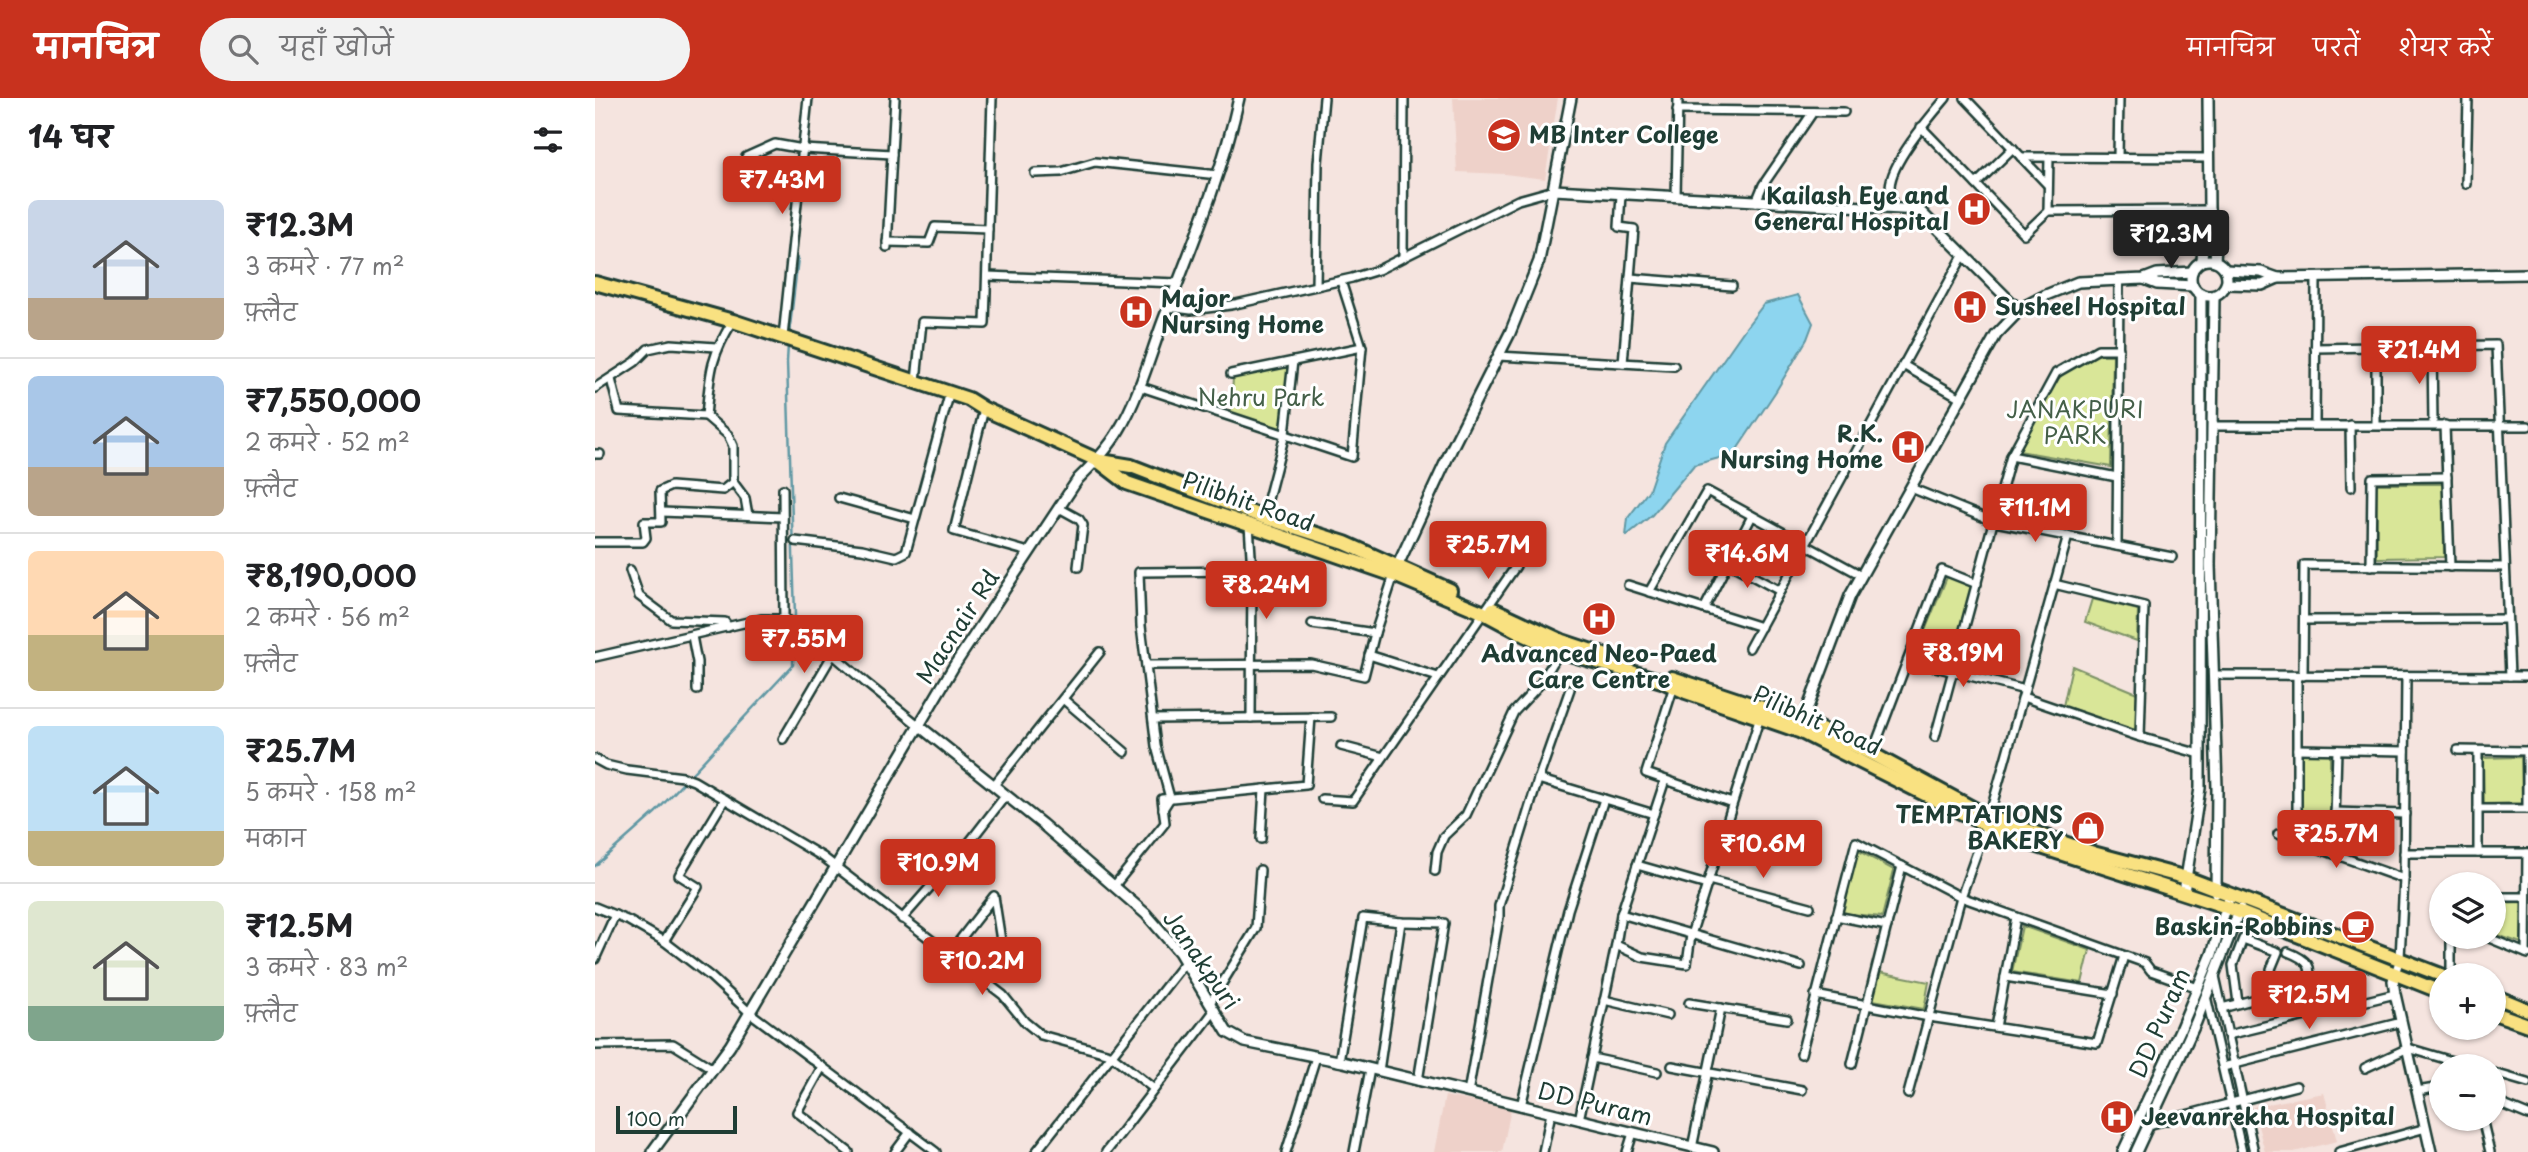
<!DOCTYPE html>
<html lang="hi">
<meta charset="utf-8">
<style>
:root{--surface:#fff;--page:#f2f2f2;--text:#202124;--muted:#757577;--line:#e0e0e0;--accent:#c8321e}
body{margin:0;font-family:"Playpen Sans","Playpen Sans Deva",sans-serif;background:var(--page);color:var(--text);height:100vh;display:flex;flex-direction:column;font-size:26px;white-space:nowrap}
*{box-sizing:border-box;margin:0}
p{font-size:23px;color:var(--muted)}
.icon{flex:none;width:38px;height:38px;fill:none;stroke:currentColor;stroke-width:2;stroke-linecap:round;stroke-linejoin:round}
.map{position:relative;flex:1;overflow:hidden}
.panel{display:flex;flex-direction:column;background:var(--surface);width:595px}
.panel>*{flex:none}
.controls{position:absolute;left:1834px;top:774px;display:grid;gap:14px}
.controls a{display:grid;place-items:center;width:77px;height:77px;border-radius:50%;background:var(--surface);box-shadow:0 2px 5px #0004;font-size:35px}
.scale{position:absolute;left:21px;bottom:18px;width:121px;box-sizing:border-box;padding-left:7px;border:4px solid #1f3d34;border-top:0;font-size:19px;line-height:24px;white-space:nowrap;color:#1f3d34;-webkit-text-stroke:5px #fff;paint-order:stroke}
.price{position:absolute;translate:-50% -60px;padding:0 16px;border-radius:7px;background:var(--accent);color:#fff;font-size:23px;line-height:46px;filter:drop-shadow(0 2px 4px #0008)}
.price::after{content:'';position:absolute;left:50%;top:42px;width:21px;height:16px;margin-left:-10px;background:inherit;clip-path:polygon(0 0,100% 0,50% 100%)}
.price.current{background:#222;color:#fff}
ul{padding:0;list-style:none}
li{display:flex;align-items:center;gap:21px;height:175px;padding:0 28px}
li+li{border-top:2px solid var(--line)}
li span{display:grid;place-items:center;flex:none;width:196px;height:140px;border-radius:10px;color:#555}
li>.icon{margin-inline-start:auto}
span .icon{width:84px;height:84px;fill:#fffc;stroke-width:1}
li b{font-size:30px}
h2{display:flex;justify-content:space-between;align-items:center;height:84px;padding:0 28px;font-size:30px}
header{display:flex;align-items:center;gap:42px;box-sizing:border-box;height:98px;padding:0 35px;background:var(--accent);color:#fff}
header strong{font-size:33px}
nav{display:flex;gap:38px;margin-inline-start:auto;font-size:24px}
.search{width:490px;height:63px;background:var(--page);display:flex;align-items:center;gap:18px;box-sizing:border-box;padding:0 24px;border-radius:38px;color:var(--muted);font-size:26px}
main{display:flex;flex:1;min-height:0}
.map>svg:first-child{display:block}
.built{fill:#eed1c9}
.green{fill:#d9e698;stroke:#7c9266;stroke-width:2}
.water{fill:#8dd5ef;stroke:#6198a4;stroke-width:2}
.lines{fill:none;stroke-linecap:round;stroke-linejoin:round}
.stream{stroke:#6198a4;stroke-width:2.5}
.minor-casing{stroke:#1f3d34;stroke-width:12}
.tertiary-casing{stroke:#1f3d34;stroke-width:14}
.trunk-casing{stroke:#1f3d34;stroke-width:18}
.minor{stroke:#fff;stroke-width:7}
.tertiary{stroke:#fff;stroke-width:9}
.trunk{stroke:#f9e181;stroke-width:12}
.labels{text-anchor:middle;stroke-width:6;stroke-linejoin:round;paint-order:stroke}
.poi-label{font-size:23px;font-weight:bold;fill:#1f3d34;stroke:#fff;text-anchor:start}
.park-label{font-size:23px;fill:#445f48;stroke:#fff}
.street-label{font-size:23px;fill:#1f3d34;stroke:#fff}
</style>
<header>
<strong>मानचित्र</strong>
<div class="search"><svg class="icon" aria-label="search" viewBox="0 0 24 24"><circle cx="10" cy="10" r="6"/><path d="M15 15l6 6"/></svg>यहाँ खोजें</div>
<nav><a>मानचित्र</a><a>परतें</a><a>शेयर करें</a></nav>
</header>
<main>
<section class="panel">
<h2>14 घर<svg class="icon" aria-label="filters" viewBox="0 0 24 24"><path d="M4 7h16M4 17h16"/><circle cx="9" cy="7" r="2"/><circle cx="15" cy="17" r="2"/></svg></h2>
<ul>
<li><span style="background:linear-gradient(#c9d6e8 70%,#b9a48a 0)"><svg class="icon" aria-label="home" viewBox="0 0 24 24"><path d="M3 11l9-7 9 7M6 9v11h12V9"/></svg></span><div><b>₹12.3M</b><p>3 कमरे · 77 m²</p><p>फ़्लैट</p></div></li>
<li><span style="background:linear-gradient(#a9c7e8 65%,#b9a48a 0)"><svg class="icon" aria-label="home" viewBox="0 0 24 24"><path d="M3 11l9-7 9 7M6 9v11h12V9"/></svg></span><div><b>₹7,550,000</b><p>2 कमरे · 52 m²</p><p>फ़्लैट</p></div></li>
<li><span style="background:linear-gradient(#ffd9b3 60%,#c2b280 0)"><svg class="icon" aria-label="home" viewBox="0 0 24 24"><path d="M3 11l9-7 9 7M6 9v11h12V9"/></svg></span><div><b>₹8,190,000</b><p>2 कमरे · 56 m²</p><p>फ़्लैट</p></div></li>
<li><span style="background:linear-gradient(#bfe0f5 75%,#c2b280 0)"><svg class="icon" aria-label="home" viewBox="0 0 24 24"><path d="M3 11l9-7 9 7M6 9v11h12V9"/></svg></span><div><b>₹25.7M</b><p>5 कमरे · 158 m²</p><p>मकान</p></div></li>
<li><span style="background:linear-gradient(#dfe7d0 75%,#7fa58c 0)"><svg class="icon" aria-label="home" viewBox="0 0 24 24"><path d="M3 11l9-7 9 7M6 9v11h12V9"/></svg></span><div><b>₹12.5M</b><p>3 कमरे · 83 m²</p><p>फ़्लैट</p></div></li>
</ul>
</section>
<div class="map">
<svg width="1933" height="1054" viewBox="0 0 1933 1054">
<rect width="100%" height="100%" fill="#f5e4df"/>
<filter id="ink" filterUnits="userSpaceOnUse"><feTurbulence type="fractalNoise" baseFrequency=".0143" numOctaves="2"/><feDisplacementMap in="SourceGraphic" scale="14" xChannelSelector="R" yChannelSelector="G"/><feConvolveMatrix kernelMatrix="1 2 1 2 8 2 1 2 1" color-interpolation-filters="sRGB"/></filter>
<g filter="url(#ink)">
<g class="built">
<polygon points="858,0 963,0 950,81 910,76 862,74"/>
<polygon points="1729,995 1742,1043 1699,1054 1670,1054 1658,1009"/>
<polygon points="850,998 916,1011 907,1054 839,1054"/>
</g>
<g class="green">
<polygon points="1502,257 1518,257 1516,369 1424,353 1458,286 1469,275"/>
<polygon points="694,268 688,333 636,315 638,280"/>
<polygon points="1781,386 1848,386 1849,459 1782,460"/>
<polygon points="1352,479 1379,488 1355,570 1319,559"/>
<polygon points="1497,501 1543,512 1542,543 1490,524"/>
<polygon points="1477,568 1542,595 1541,633 1468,608"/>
<polygon points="1706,656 1735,656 1736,750 1706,739"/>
<polygon points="1926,659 1927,705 1889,706 1888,660"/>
<polygon points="1262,752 1299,772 1287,819 1245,815"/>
<polygon points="1928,804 1926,845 1899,836 1899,805"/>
<polygon points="1427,828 1495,852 1487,885 1417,874"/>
<polygon points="1284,874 1334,884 1329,911 1278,902"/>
</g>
<polygon class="water" points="1203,197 1218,225 1212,241 1181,293 1139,356 1099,367 1057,417 1031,438 1033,420 1054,392 1070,345 1149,232 1169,206"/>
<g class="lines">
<g class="stream">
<polyline points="194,237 203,160"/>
<polyline points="0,768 61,714 198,567 200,518 192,264 193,247"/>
</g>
<g class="minor-casing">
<g id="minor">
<polyline points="1370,0 1453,87"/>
<polyline points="1082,12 1249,14"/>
<polyline points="1326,29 1429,136 1453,113 1614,112"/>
<polyline points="151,59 180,46 208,51 297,56"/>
<polyline points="1426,59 1614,60"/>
<polyline points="1523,59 1524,0"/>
<polyline points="440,75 466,74 500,64 623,77"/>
<polyline points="1381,86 1418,50"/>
<polyline points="1871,86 1873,0"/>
<polyline points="1026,96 1024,129 1039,131 1028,265"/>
<polyline points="1081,99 1083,0"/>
<polyline points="1161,104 1168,87 1218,14"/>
<path d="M1298,111C1297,104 1295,96 1295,89C1296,64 1335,19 1351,0"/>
<polyline points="1453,113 1454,59"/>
<polyline points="292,144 334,145 340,129 393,131"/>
<polyline points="292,149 300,0"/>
<polyline points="808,160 809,0"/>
<polyline points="392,178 583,185"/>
<polyline points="1035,180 1137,188"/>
<polyline points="721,188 723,65 729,0"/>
<polyline points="573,209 596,212 636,207 757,180 783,172 923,102 959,92"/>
<path d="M138,223C115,259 115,276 111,318L133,337L138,348V384L150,400L153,417"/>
<polyline points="188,239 213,0"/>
<polyline points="1837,248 1838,327"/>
<polyline points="1781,249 1781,327"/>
<polyline points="1720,250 1901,247 1915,578"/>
<polyline points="903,258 1079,268"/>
<polyline points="1308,267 1366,300"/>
<polyline points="636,276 767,249"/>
<polyline points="16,281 24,313 111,318"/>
<polyline points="321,283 327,224 390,226 397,0"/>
<polyline points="543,288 757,359 767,249 746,183"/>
<polyline points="0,290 40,264 53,251 76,246 121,249"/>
<polyline points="389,311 359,433 434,454"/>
<polyline points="1720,327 1721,180"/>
<polyline points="1755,327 1756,389"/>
<polyline points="1850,327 1855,469"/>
<polyline points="1618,328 1933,328"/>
<polyline points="0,356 5,356"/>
<polyline points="1416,358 1522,379"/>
<polyline points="1316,390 1400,424 1577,459"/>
<polyline points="188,391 189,521"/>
<polyline points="244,400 320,421"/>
<polyline points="464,410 484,421 488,427 483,469"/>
<polyline points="67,414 188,419"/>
<polyline points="668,420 690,336 698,263"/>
<polyline points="654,427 657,473 656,620"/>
<polyline points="200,443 267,451 301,459 311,454 355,294"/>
<polyline points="0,444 48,444 51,440 49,424 66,424 65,393 76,388 128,392 138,384"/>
<polyline points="1522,448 1524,182"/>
<polyline points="1133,465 1185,493"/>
<polyline points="1776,468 1777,380 1852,379"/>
<polyline points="35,472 44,498 76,522 130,524 133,529"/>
<polyline points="1459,486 1549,508 1545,639"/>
<polyline points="1033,487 1166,529"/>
<polyline points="1054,494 1112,393 1266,477"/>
<polyline points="1109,511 1157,418"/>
<polyline points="1709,522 1912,521"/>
<polyline points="717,526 780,535"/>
<polyline points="97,538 102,564 102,592"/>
<polyline points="1154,550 1369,156"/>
<polyline points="774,557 843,579"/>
<polyline points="0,559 166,521 189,521 205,528 271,585 323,627"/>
<polyline points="1313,562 1430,592"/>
<polyline points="551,567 716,566 769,578 780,535 799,477"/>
<polyline points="1618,577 1933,578"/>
<polyline points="1702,578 1702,743"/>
<polyline points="1708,578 1709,467 1910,469"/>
<polyline points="1079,588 1051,675 1137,705"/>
<polyline points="1428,599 1545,639 1605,656"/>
<polyline points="468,601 530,654"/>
<polyline points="558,621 736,619"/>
<polyline points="1340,639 1416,358 1461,275 1503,251 1524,251"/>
<polyline points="188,641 255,527"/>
<polyline points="746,648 788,659"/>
<polyline points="1702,651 1810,653"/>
<polyline points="1863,652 1933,653"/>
<polyline points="1883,653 1883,755"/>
<polyline points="1276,658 1347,472 1382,486"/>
<polyline points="0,661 11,667 32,672 88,679 99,683 228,759 408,897 430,924 446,937 515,956 559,991"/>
<polyline points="943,681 1059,716"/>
<polyline points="1070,682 1026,816 1021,847 1047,859 1092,866 1096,837 1165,619"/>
<polyline points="399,687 505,554"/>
<polyline points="727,701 758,703 921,468"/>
<polyline points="568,711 575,700 561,648 546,528 544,474 657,473"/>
<polyline points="1883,711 1933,711"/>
<polyline points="1932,711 1932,653"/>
<polyline points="1740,714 1810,716"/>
<polyline points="1683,736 1809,781"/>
<polyline points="666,741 669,691"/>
<polyline points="1809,755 1933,755"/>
<polyline points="1739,756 1742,652"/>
<polyline points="1042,767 1112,787"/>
<polyline points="840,773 842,754 849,738 871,717 919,614 946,585 965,553"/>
<polyline points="1114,782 1215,809"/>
<polyline points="519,788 570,725 567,701 711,687 716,619"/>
<polyline points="1899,799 1931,799"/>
<polyline points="0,809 34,823 69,843 116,879 154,914 341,1054"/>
<polyline points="1026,816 1206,868"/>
<polyline points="1241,818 1292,828"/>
<polyline points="307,821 373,746 411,697"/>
<polyline points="1889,838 1933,856"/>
<polyline points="69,843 103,789 84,777 130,701"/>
<polyline points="1931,855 1932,755"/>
<polyline points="354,856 399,798 409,862 392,885"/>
<polyline points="0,861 20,817"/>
<polyline points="1800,876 1805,860 1809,781 1811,578"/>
<polyline points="1856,877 1856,838"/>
<polyline points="1620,878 1659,1054"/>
<polyline points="1410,879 1518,896"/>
<polyline points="1220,897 1334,919 1502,945 1529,858"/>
<polyline points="1611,898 1647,1054"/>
<polyline points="1009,902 1073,917"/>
<polyline points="615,905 661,830 665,772"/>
<polyline points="1094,905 1192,921"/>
<polyline points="1643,905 1638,867 1648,841 1683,854 1676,871 1681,895"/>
<path d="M1627,910L1709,888C1722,869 1711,861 1693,854"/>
<polyline points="1401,929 1421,819"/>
<polyline points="1633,937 1800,896"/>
<polyline points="0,947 78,946 118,971"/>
<polyline points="1206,956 1261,744 1366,799 1550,865 1556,873 1603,890"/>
<polyline points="997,960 1062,974"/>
<polyline points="744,964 768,820 806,824 849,825 823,983"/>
<polyline points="1257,966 1307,768"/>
<polyline points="1077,968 1207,992"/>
<polyline points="227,969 202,1014 254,1054"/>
<polyline points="1628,969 1807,924"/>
<polyline points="1770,970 1813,950 1874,968"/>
<polyline points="784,973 806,824"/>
<polyline points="1899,975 1933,985"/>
<polyline points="1822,993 1846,989"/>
<polyline points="873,995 904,819 904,808 942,685 975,591"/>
<polyline points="1313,996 1366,799 1392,726 1473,438"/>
<polyline points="1899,1003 1933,1017"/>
<polyline points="926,1008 973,812 1009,701"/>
<polyline points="1887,1020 1895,1054"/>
<polyline points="984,1022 1021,847"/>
<polyline points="1553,1027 1701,988"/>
<polyline points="1097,1050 1126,910"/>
<polyline points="300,1054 315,1034"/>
<polyline points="441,1054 590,864"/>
<polyline points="511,1054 620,912"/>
<polyline points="691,1054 721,959"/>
<polyline points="759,1054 775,971"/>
<polyline points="948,1054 956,1015"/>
<polyline points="1032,1054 1038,1035"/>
<polyline points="1744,1054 1831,1030"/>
</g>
</g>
<g class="tertiary-casing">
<g id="tertiary">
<polyline points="959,92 1324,112 1424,212"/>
<polyline points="1614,112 1622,129 1620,163"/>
<circle cx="1614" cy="180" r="18"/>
<polyline points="1607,163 1609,130 1614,112 1613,0"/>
<polyline points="1631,172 1666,174 1683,180 1933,176"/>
<polyline points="1549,181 1562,186 1598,188"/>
<polyline points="1632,186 1667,187 1683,180"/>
<polyline points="1619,199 1615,467 1622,690 1621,795"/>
<polyline points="801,471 858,348 915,235 944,163 976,0"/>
<polyline points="323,627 447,726 551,816 584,854 632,934 650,944 748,964 1118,1054"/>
<polyline points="1206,628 1255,498 1401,237 1428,209 1451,197 1483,184 1549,181 1562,176 1597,174"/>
<polyline points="1589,794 1605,690 1606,196"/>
<polyline points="1800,876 1798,883 1800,896 1836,1054"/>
<path d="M57,1054L135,948L359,568L483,381C498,366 513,351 524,332C543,301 555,258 568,223C596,150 627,77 644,0"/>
<polyline points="1528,1054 1585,932 1617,856 1635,797"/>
<polyline points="1541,1054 1601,924 1645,811"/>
</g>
</g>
<g class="trunk-casing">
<g id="trunk">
<polyline points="0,185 138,223 373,301 389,311 502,362 532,385 799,477 887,514 930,537 965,553 1067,583 1091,594 1204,633 1415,739 1629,808 1846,894"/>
<polyline points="506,363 536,368 668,419 750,445 855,492"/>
<polyline points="898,511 967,543 1027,563"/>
<polyline points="1077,580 1207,623 1277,656 1394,719 1498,755 1592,780 1846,877"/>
<polyline points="1899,898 1933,912"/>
<polyline points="1899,915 1933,927"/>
</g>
</g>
<use href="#minor" class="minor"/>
<use href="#tertiary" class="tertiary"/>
<use href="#trunk" class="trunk"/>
</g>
</g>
<defs>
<g id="university-disc" transform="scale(1.75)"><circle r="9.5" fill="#c8321e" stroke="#fff"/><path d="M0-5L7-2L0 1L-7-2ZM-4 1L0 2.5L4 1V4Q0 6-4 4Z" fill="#fff"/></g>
<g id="hospital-disc" transform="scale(1.75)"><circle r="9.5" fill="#c8321e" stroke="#fff"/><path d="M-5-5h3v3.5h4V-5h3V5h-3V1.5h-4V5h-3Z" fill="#fff"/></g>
<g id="shop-disc" transform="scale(1.75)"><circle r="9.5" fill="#c8321e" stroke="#fff"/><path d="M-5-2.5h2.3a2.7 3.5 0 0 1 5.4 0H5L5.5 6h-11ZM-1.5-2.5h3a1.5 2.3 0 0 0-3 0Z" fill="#fff"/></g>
<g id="cafe-disc" transform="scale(1.75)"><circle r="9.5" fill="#c8321e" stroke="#fff"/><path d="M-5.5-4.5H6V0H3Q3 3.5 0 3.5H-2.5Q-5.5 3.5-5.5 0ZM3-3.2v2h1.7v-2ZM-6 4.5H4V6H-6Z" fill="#fff"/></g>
</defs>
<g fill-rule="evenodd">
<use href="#university-disc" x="909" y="37"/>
<use href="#hospital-disc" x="1379" y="111"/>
<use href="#hospital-disc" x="1375" y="209"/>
<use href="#hospital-disc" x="541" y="214"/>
<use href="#hospital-disc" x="1313" y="349"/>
<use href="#hospital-disc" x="1004" y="521"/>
<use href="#shop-disc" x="1493" y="730"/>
<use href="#cafe-disc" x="1763" y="829"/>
<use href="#hospital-disc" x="1522" y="1019"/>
</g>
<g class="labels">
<g class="poi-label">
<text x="934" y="45">MB Inter College</text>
<text x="1354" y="106" text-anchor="end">Kailash Eye and<tspan x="1354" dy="26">General Hospital</tspan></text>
<text x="566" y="209">Major<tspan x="566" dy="26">Nursing Home</tspan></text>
<text x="1400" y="217">Susheel Hospital</text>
<text x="1288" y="344" text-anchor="end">R.K.<tspan x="1288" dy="26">Nursing Home</tspan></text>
<text x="1004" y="564" text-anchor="middle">Advanced Neo-Paed<tspan x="1004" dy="26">Care Centre</tspan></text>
<text x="1468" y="725" text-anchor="end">TEMPTATIONS<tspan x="1468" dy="26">BAKERY</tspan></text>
<text x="1738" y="837" text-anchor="end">Baskin-Robbins</text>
<text x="1546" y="1027">Jeevanrekha Hospital</text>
</g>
<g class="park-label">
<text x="666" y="308">Nehru Park</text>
<text x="1480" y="320">JANAKPURI<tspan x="1480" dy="26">PARK</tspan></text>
</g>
<g class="street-label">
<text transform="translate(653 404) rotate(19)" y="8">Pilibhit Road</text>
<text transform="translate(363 529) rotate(-57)" y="8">Macnair Rd</text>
<text transform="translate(1222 623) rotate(24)" y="8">Pilibhit Road</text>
<text transform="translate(606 862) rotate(55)" y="8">Janakpuri</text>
<text transform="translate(1565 925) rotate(-66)" y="8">DD Puram</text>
<text transform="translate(1000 1006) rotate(14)" y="8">DD Puram</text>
</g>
</g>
</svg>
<div class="controls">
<a><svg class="icon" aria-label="layers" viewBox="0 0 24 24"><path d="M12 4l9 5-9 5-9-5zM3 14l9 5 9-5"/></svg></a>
<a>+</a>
<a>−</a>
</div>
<div class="scale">100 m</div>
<b class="price" style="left:187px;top:118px">₹7.43M</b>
<b class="price current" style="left:1576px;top:172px">₹12.3M</b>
<b class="price" style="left:1824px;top:288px">₹21.4M</b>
<b class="price" style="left:1440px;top:446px">₹11.1M</b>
<b class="price" style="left:893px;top:483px">₹25.7M</b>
<b class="price" style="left:1152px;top:492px">₹14.6M</b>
<b class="price" style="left:671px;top:523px">₹8.24M</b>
<b class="price" style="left:209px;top:577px">₹7.55M</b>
<b class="price" style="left:1368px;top:591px">₹8.19M</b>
<b class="price" style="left:1741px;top:772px">₹25.7M</b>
<b class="price" style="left:1168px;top:782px">₹10.6M</b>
<b class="price" style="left:343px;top:801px">₹10.9M</b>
<b class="price" style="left:387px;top:899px">₹10.2M</b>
<b class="price" style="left:1714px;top:933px">₹12.5M</b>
</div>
</main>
